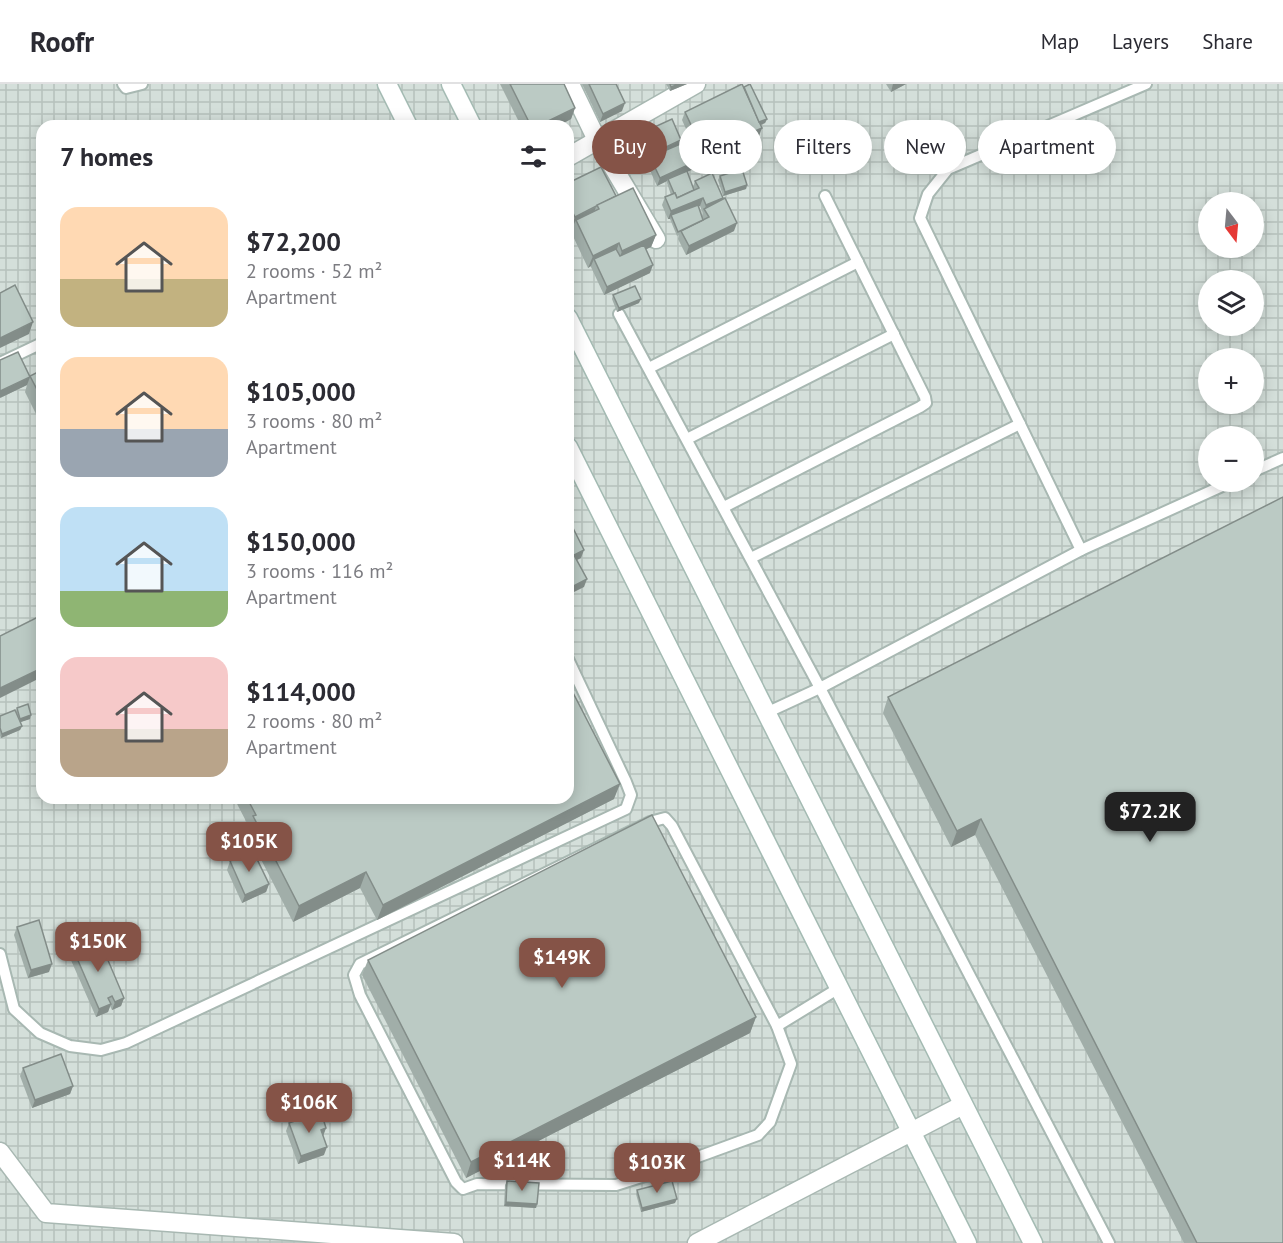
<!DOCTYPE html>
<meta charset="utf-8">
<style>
:root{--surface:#fff;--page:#f2f2f3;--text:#2b2b33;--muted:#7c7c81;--line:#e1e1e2;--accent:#855347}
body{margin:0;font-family:"PT Sans",sans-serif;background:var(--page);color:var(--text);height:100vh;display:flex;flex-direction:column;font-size:22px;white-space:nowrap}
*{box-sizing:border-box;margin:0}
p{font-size:20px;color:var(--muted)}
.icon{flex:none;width:33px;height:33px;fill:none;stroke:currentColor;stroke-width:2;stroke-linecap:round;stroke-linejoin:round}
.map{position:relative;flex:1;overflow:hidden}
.details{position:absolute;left:36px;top:36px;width:538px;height:684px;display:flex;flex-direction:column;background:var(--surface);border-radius:18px;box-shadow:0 3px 15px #0003}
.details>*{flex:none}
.top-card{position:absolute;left:592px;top:36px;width:570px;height:54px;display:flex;gap:12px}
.needle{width:39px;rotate:164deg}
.fabs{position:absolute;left:1198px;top:108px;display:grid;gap:12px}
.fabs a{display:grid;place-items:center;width:66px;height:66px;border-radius:50%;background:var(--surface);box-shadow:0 3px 15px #0003;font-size:30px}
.price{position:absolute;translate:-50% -51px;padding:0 14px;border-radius:12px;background:var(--accent);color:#fff;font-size:20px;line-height:39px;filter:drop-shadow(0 2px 3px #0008)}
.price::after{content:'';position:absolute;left:50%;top:36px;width:18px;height:14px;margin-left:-9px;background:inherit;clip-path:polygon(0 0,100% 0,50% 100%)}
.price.on{background:#222;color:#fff}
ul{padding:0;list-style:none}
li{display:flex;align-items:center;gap:18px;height:150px;padding:0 24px}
li span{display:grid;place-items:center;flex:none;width:168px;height:120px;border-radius:18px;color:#555}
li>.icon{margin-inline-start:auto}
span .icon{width:72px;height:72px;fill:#fffc;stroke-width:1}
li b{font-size:26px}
h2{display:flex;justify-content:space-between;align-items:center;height:72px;padding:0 24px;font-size:26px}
.chip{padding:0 21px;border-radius:27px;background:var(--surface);box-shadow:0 3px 15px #0003;font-size:21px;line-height:54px}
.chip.on{background:var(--accent);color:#fff}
header{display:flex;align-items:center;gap:36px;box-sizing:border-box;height:84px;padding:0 30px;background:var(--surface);border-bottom:2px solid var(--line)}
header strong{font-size:28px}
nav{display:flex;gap:33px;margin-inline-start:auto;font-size:21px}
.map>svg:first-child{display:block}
.industrial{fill:url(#industrial-grid);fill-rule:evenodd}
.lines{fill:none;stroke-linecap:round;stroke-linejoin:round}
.lane-casing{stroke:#a8b8b2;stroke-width:14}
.street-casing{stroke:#a8b8b2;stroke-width:21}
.secondary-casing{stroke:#a4bbb3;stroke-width:21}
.lane{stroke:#fff;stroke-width:10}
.street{stroke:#fff;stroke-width:18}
.secondary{stroke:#fff;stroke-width:18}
.wall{fill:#a1aea9;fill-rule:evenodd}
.shaded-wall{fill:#838d89}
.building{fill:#bbcac4;stroke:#838d89;stroke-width:1.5}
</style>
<header>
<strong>Roofr</strong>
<nav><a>Map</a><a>Layers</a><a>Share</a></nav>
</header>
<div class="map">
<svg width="1283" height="1159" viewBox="0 0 1283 1159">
<defs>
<pattern id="industrial-grid" width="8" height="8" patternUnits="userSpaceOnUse" patternTransform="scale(1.5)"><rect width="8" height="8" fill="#d4dfda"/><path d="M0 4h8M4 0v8" fill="none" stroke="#b6c1bc"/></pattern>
</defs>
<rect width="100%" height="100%" fill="#e6efeb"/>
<path class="industrial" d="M0,0H1283V1159H0ZM42,42H568V714H42ZM1209,118H1254V164H1209ZM1209,196H1254V242H1209ZM1209,274H1254V320H1209ZM1209,352H1254V398H1209Z"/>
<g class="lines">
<g class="lane-casing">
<g id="lane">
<polyline points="123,0 126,4 142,0"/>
<polyline points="619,230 820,604 766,629"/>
<polyline points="0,279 42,259"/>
<polyline points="649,284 858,178"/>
<polyline points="687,355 894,250"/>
<polyline points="1254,387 1283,374"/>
<polyline points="724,423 920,323 926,319 925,313 825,112"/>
<polyline points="1081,466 920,134 928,110 948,85 1146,0"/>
<polyline points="751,474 1020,340"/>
<polygon points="665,734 672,742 777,942 791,980 770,1038 758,1051 651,1090 616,1101 477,1100 463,1105 456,1098 360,911 354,891 360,880 650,738"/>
<polyline points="0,870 14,925 40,949 70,962 101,966 126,959 626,725 631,711 626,698 568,575"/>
<polyline points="777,942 839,904"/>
<polyline points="1109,1159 820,604 1081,466 1231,398"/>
</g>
</g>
<g class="street-casing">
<g id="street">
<polyline points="570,0 597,56 656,155"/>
<polyline points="568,73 696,0"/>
<polyline points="0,1068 46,1129 454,1159"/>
<polyline points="697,1159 963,1021"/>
</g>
</g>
<g class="secondary-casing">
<g id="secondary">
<polyline points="387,0 408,42"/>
<polyline points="451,0 472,42"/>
<polyline points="568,234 1033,1159"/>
<polyline points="568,363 967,1159"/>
</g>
</g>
<use href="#lane" class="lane"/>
<use href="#street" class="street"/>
<use href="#secondary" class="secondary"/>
</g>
<g class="wall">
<polygon points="500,0 564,0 575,24 571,35 558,42 521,42"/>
<polygon points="582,0 616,0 622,27 600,38"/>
<polygon points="666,0 687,0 670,7"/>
<polygon points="886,0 906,0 891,8"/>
<path d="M744,3L767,35L765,39L760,41L759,52L732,64L730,74L705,85L700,76L698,83L687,88L693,103L695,97L722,116L734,147L686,171L678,155L679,151L677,152L670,135H668L662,121L665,113L671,111L667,99V97L657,102L648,82L649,78L646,79L637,58L639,50L680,61L691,56L682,36L685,28ZM698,122H700L703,129L702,132Z"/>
<polygon points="720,92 747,101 746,105 723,112 718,96"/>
<polygon points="568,99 616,112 656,151 651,163 646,165 650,189 604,211 591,183 591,182 588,184 571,148 574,140 572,141 568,133"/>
<polygon points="613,211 639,219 617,228 612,215"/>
<polygon points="42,286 42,342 25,308 27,301 0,314 30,293"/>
<polygon points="1283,413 1283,1159 1184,1159 975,751 951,763 883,629 888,613"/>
<polygon points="42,612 42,633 36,618 38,614"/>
<polygon points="17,624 30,635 20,638 22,642 20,646 1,654 0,652 0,632 16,627"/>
<polygon points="234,714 568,714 614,715 377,836 360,804 293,838 247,748 249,743"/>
<polygon points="230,777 269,800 266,808 242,819 227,786"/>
<polygon points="17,843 49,888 28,894 14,851"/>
<polygon points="73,865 124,914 121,922 112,926 110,922 108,928 96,933 70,874"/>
<polygon points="368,876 756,933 750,949 466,1094 362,891"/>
<polygon points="23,984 73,1002 70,1010 32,1024 20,992"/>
<polygon points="289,1039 326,1044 323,1052 324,1071 298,1080 286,1047"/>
<polygon points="507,1097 537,1120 536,1124 504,1122 505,1101"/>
<polygon points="637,1106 675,1119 641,1128 636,1110"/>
</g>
<g class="shaded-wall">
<polygon points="679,0 687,0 670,7 671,3"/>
<polygon points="893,0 906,0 891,8"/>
<polygon points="625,19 622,27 600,38 603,30"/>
<polygon points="575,24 571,35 558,42 538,42"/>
<polygon points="767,35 765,39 756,43 758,39"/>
<polygon points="762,44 759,52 718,70 721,62"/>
<polygon points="681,56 678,64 650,73 649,78 646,79 649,71"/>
<polygon points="733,66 730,74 705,85 708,77"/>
<polygon points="701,75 698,83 669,96 668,95 667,97 657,102 660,94"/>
<polygon points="747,101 746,105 723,112 725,108"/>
<polygon points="703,114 700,122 672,134 671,131 670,135 668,135 671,127"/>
<polygon points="723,114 720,122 705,125 706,121"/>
<polygon points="596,123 593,131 576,136 574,140 572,141 575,133"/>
<polygon points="737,139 734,147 686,171 689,162"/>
<polygon points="656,151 651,163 618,179 622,167"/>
<polygon points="619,159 615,171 594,175 591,182 588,184 593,172"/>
<polygon points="653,181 650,189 604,211 607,203"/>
<polygon points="641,215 639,219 617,228 619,224"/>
<polygon points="33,238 29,250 0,264 0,254"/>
<polygon points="30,293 27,301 0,314 0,307"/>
<polygon points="584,466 581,474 571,479 574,471"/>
<polygon points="587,495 584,503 568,511 568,505"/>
<polygon points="42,584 42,593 0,614 0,604"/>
<polygon points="31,631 30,635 18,639 20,635"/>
<polygon points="22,642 20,646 1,654 2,650"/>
<polygon points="620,700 614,715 377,836 383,821"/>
<polygon points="981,735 975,751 951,763 957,747"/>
<polygon points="366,788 360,804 293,838 299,822"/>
<polygon points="269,800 266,808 242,819 245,811"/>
<polygon points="52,880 49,888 28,894 31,886"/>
<polygon points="124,914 121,922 112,926 115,918"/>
<polygon points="111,920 108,928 96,933 99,925"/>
<polygon points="756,933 750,949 466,1094 471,1078"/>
<polygon points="73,1002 70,1010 32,1024 35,1016"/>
<polygon points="326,1044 323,1052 321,1046"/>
<polygon points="327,1063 324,1071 298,1080 301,1072"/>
<polygon points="677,1115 675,1119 641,1128 642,1124"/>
<polygon points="506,1118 537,1120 536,1124 504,1122"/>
</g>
<g class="building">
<polygon points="510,0 564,0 575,24 538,42 531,42"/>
<polygon points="589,0 616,0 625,19 603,30"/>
<polygon points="670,0 679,0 671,3"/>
<polygon points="742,0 762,44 721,62 722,64 731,60 733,66 708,77 685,28"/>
<polygon points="750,0 767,35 759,38 744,3"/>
<polygon points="672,35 681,56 649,71 639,50"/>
<polygon points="692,55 701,75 660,94 650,73"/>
<polygon points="601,83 616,112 575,133 568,119 568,99"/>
<polygon points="742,85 747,101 725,108 720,92"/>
<polygon points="687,87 694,106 677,114 675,109 674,109 668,95"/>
<polygon points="712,89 723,114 706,121 703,114 671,127 665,113 675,109 677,114 699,104 695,97"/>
<polygon points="633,104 656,151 622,167 619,159 593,172 576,136 599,125 597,121"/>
<polygon points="725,114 737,139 689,162 681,147 709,133 704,125"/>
<polygon points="698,121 703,136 678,148 671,131"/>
<polygon points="644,161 653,181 607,203 594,175 616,165 620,172"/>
<polygon points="15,201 33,238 0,254 0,209"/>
<polygon points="635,202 641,215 619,224 613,211"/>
<polygon points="18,268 30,293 0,307 0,276"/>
<polygon points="42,286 42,315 30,292"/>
<polygon points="1283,413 1283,1159 1197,1159 981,735 957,747 888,613"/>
<polygon points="573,444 584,466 574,471 587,495 568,505 568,446"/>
<polygon points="42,531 42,584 0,604 0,552"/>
<polygon points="568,599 620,700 383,821 366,788 299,822 253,732 256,731 247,714 568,714"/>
<polygon points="42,612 42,625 38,614"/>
<polygon points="28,620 31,631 20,635 17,624"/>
<polygon points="15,626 22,642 2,650 0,644 0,632"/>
<polygon points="652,731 756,933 471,1078 368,876"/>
<polygon points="253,767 269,800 245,811 230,777"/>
<polygon points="39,836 52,880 31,886 17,843"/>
<polygon points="99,855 124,914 115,918 112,912 108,914 111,920 99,925 73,865"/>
<polygon points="61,970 73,1002 35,1016 23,984"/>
<polygon points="321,1028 326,1044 321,1046 327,1063 301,1072 289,1039"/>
<polygon points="507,1097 539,1099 537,1120 506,1118"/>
<polygon points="672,1097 677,1115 642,1124 637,1106"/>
</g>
</svg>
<div class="fabs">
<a><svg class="needle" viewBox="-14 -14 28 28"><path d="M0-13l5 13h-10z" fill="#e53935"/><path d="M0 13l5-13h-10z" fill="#7c7c81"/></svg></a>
<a><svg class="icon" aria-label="layers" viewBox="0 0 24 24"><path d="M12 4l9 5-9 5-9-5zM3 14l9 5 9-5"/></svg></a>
<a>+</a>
<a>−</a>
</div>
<b class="price on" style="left:1150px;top:759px">$72.2K</b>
<b class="price" style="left:249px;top:789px">$105K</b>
<b class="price" style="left:98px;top:889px">$150K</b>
<b class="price" style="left:562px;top:905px">$149K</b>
<b class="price" style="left:309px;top:1050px">$106K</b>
<b class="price" style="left:522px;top:1108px">$114K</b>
<b class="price" style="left:657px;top:1110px">$103K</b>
<div class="top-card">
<a class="chip on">Buy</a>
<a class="chip">Rent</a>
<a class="chip">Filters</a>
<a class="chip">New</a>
<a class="chip">Apartment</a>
</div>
<section class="details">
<h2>7 homes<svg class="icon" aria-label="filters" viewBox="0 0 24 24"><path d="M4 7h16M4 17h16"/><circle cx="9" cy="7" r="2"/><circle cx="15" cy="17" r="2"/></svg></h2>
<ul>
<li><span style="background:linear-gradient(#ffd9b3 60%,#c2b280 0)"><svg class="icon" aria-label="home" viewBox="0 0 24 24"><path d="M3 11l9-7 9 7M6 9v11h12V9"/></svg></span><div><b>$72,200</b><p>2 rooms · 52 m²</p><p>Apartment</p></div></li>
<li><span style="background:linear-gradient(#ffd9b3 60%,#9aa5b1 0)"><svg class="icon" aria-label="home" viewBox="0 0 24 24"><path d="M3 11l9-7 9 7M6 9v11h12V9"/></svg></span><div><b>$105,000</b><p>3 rooms · 80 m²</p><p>Apartment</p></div></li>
<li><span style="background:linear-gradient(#bfe0f5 70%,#8fb573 0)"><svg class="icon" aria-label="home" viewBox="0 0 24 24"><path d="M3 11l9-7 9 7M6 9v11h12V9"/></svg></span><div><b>$150,000</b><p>3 rooms · 116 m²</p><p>Apartment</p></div></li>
<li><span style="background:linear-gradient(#f6c9c9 60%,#b9a48a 0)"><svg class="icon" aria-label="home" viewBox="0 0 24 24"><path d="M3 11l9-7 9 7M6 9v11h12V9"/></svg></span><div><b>$114,000</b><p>2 rooms · 80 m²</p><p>Apartment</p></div></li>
</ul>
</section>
</div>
